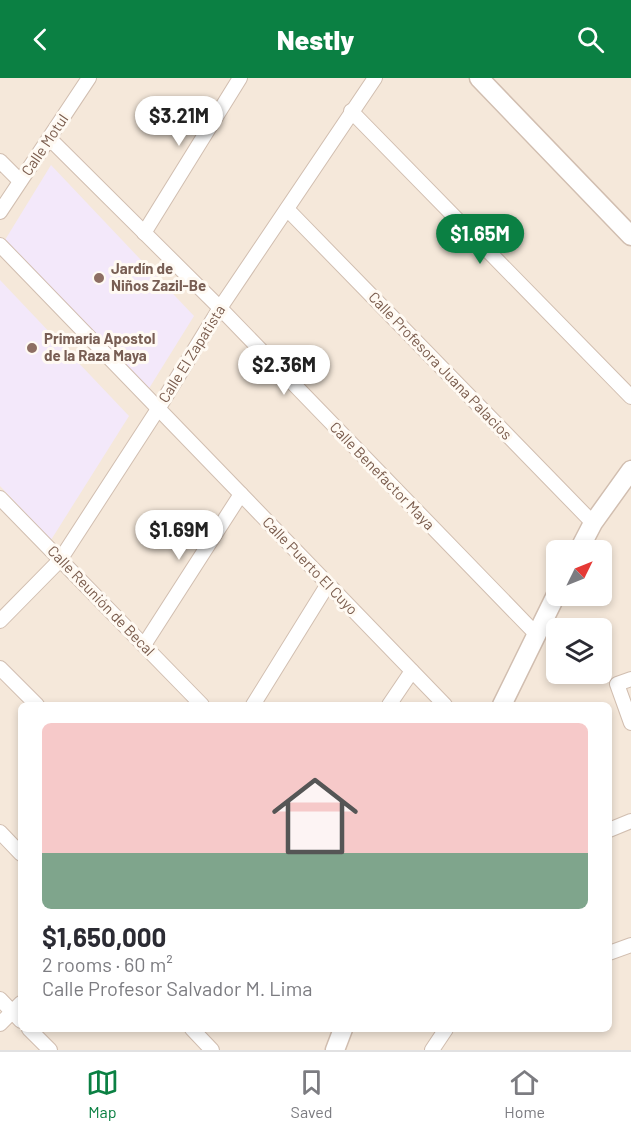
<!DOCTYPE html>
<meta charset="utf-8">
<style>
:root{--surface:#fff;--page:#f2f2f3;--text:#2b2b33;--muted:#7c7c81;--line:#e1e1e2;--accent:#0b8043}
body{margin:0;font-family:Barlow,sans-serif;background:var(--page);color:var(--text);height:100vh;display:flex;flex-direction:column;font-size:22px;white-space:nowrap}
*{box-sizing:border-box;margin:0}
p{font-size:20px;color:var(--muted)}
.icon{flex:none;width:33px;height:33px;fill:none;stroke:currentColor;stroke-width:2;stroke-linecap:round;stroke-linejoin:round}
.map{position:relative;flex:1;overflow:hidden}
.panel{position:absolute;left:18px;top:624px;width:594px;height:330px;display:flex;flex-direction:column;background:var(--surface);border-radius:9px;box-shadow:0 3px 9px #0003}
.panel>*{flex:none}
.needle{width:39px;rotate:47deg}
.fabs{position:absolute;left:546px;top:462px;display:grid;gap:12px}
.fabs a{display:grid;place-items:center;width:66px;height:66px;border-radius:9px;background:var(--surface);box-shadow:0 3px 9px #0003;font-size:30px}
.price{position:absolute;translate:-50% -51px;padding:0 14px;border-radius:21px;background:#fff;color:#222;font-size:20px;line-height:39px;filter:drop-shadow(0 2px 3px #0008)}
.price::after{content:'';position:absolute;left:50%;top:36px;width:18px;height:14px;margin-left:-9px;background:inherit;clip-path:polygon(0 0,100% 0,50% 100%)}
.price.on{background:var(--accent);color:#fff}
ul{padding:0;list-style:none}
li{display:grid;align-content:center;gap:12px;height:318px;padding:0 24px}
li span{display:grid;place-items:center;height:186px;border-radius:9px;color:#555}
li>.icon{margin-inline-start:auto}
span .icon{width:108px;height:108px;fill:#fffc;stroke-width:1}
li b{font-size:26px}
header{display:flex;justify-content:space-between;align-items:center;height:78px;padding:0 24px;background:var(--accent);color:#fff;font-size:27px;font-weight:800}
.dock{display:flex;justify-content:space-around;align-items:center;height:84px;border-top:2px solid var(--line);background:var(--surface);font-size:16px;color:var(--muted)}
.dock a{display:grid;justify-items:center;gap:3px}
.dock .on{color:var(--accent)}
.map>svg:first-child{display:block}
.residential{fill:#f5e8da;fill-rule:evenodd}
.education{fill:#f3e8fa}
.lines{fill:none;stroke-linecap:round;stroke-linejoin:round}
.minor-casing{stroke:#d1beb0;stroke-width:16}
.tertiary-casing{stroke:#d1beb0;stroke-width:21}
.minor{stroke:#fff;stroke-width:14}
.tertiary{stroke:#fff;stroke-width:18}
.education-dot{fill:#8d6e63;stroke:#fffaf3;stroke-width:2}
.labels{text-anchor:middle;stroke-width:6;stroke-linejoin:round;paint-order:stroke}
.street-label{font-size:15px;fill:#7a5c4d;stroke:#fffaf3}
.education-label{font-size:15px;font-weight:bold;fill:#785e54;stroke:#fffaf3;text-anchor:start}
</style>
<header><svg class="icon" aria-label="back" viewBox="0 0 24 24"><path d="M15 5l-7 7 7 7"/></svg>Nestly<svg class="icon" aria-label="search" viewBox="0 0 24 24"><circle cx="10" cy="10" r="6"/><path d="M15 15l6 6"/></svg></header>
<div class="map">
<svg width="631" height="972" viewBox="0 0 631 972">
<rect width="100%" height="100%" fill="#fdf6ec"/>
<path class="residential" d="M0,0H631V972H0ZM556,472H602V518H556ZM556,550H602V596H556ZM21,627H609V951H21Z"/>
<g class="education">
<polygon points="51,87 194,238 148,312 5,162"/>
<polygon points="0,202 129,338 51,462 0,408"/>
</g>
<g class="lines">
<g class="minor-casing">
<g id="minor">
<polyline points="351,33 631,319"/>
<polyline points="50,61 220,230 536,556"/>
<polyline points="0,83 20,103"/>
<polyline points="287,131 593,445"/>
<polyline points="0,134 89,0"/>
<polyline points="144,155 240,0"/>
<polyline points="0,167 445,627"/>
<polyline points="0,420 202,627"/>
<polyline points="0,543 60,482 158,331 220,230 375,0"/>
<polyline points="144,567 241,416"/>
<polyline points="0,590 37,627"/>
<polyline points="631,601 617,606 631,645"/>
<polyline points="253,627 328,506"/>
<polyline points="389,627 412,593"/>
<polyline points="609,752 631,743"/>
<polyline points="0,754 21,776"/>
<polyline points="609,875 631,867"/>
<polyline points="0,921 21,943"/>
<polyline points="0,946 21,925"/>
<polyline points="29,951 50,972"/>
<polyline points="192,951 212,972"/>
<polyline points="432,972 446,951"/>
</g>
</g>
<g class="tertiary-casing">
<g id="tertiary">
<polyline points="479,0 631,158"/>
<polyline points="579,472 593,445 631,392"/>
<polyline points="502,627 556,517"/>
<polyline points="335,972 343,951"/>
</g>
</g>
<use href="#minor" class="minor"/>
<use href="#tertiary" class="tertiary"/>
</g>
<g class="education-dot">
<circle cx="99" cy="200" r="6"/>
<circle cx="32" cy="270" r="6"/>
</g>
<g class="labels">
<g class="street-label">
<text transform="translate(45 67) rotate(-56)" y="5">Calle Motul</text>
<text transform="translate(192 276) rotate(-58)" y="5">Calle El Zapatista</text>
<text transform="translate(440 288) rotate(46)" y="5">Calle Profesora Juana Palacios</text>
<text transform="translate(382 398) rotate(46)" y="5">Calle Benefactor Maya</text>
<text transform="translate(310 488) rotate(46)" y="5">Calle Puerto El Cuyo</text>
<text transform="translate(101 523) rotate(46)" y="5">Calle Reunión de Becal</text>
</g>
<g class="education-label">
<text x="111" y="196">Jardín de<tspan x="111" dy="17">Niños Zazil-Be</tspan></text>
<text x="44" y="266">Primaria Apostol<tspan x="44" dy="17">de la Raza Maya</tspan></text>
</g>
</g>
</svg>
<div class="fabs">
<a><svg class="needle" viewBox="-14 -14 28 28"><path d="M0-13l5 13h-10z" fill="#e53935"/><path d="M0 13l5-13h-10z" fill="#7c7c81"/></svg></a>
<a><svg class="icon" aria-label="layers" viewBox="0 0 24 24"><path d="M12 4l9 5-9 5-9-5zM3 14l9 5 9-5"/></svg></a>
</div>
<b class="price" style="left:179px;top:69px">$3.21M</b>
<b class="price on" style="left:480px;top:187px">$1.65M</b>
<b class="price" style="left:284px;top:318px">$2.36M</b>
<b class="price" style="left:179px;top:483px">$1.69M</b>
<section class="panel">
<ul>
<li><span style="background:linear-gradient(#f6c9c9 70%,#7fa58c 0)"><svg class="icon" aria-label="home" viewBox="0 0 24 24"><path d="M3 11l9-7 9 7M6 9v11h12V9"/></svg></span><div><b>$1,650,000</b><p>2 rooms · 60 m²</p><p>Calle Profesor Salvador M. Lima</p></div></li>
</ul>
</section>
</div>
<nav class="dock">
<a class="on"><svg class="icon" aria-label="map" viewBox="0 0 24 24"><path d="M3 6l6-2 6 2 6-2v14l-6 2-6-2-6 2zM9 4v14M15 6v14"/></svg>Map</a>
<a><svg class="icon" aria-label="saved" viewBox="0 0 24 24"><path d="M7 4h10v16l-5-4-5 4z"/></svg>Saved</a>
<a><svg class="icon" aria-label="home" viewBox="0 0 24 24"><path d="M3 11l9-7 9 7M6 9v11h12V9"/></svg>Home</a>
</nav>
